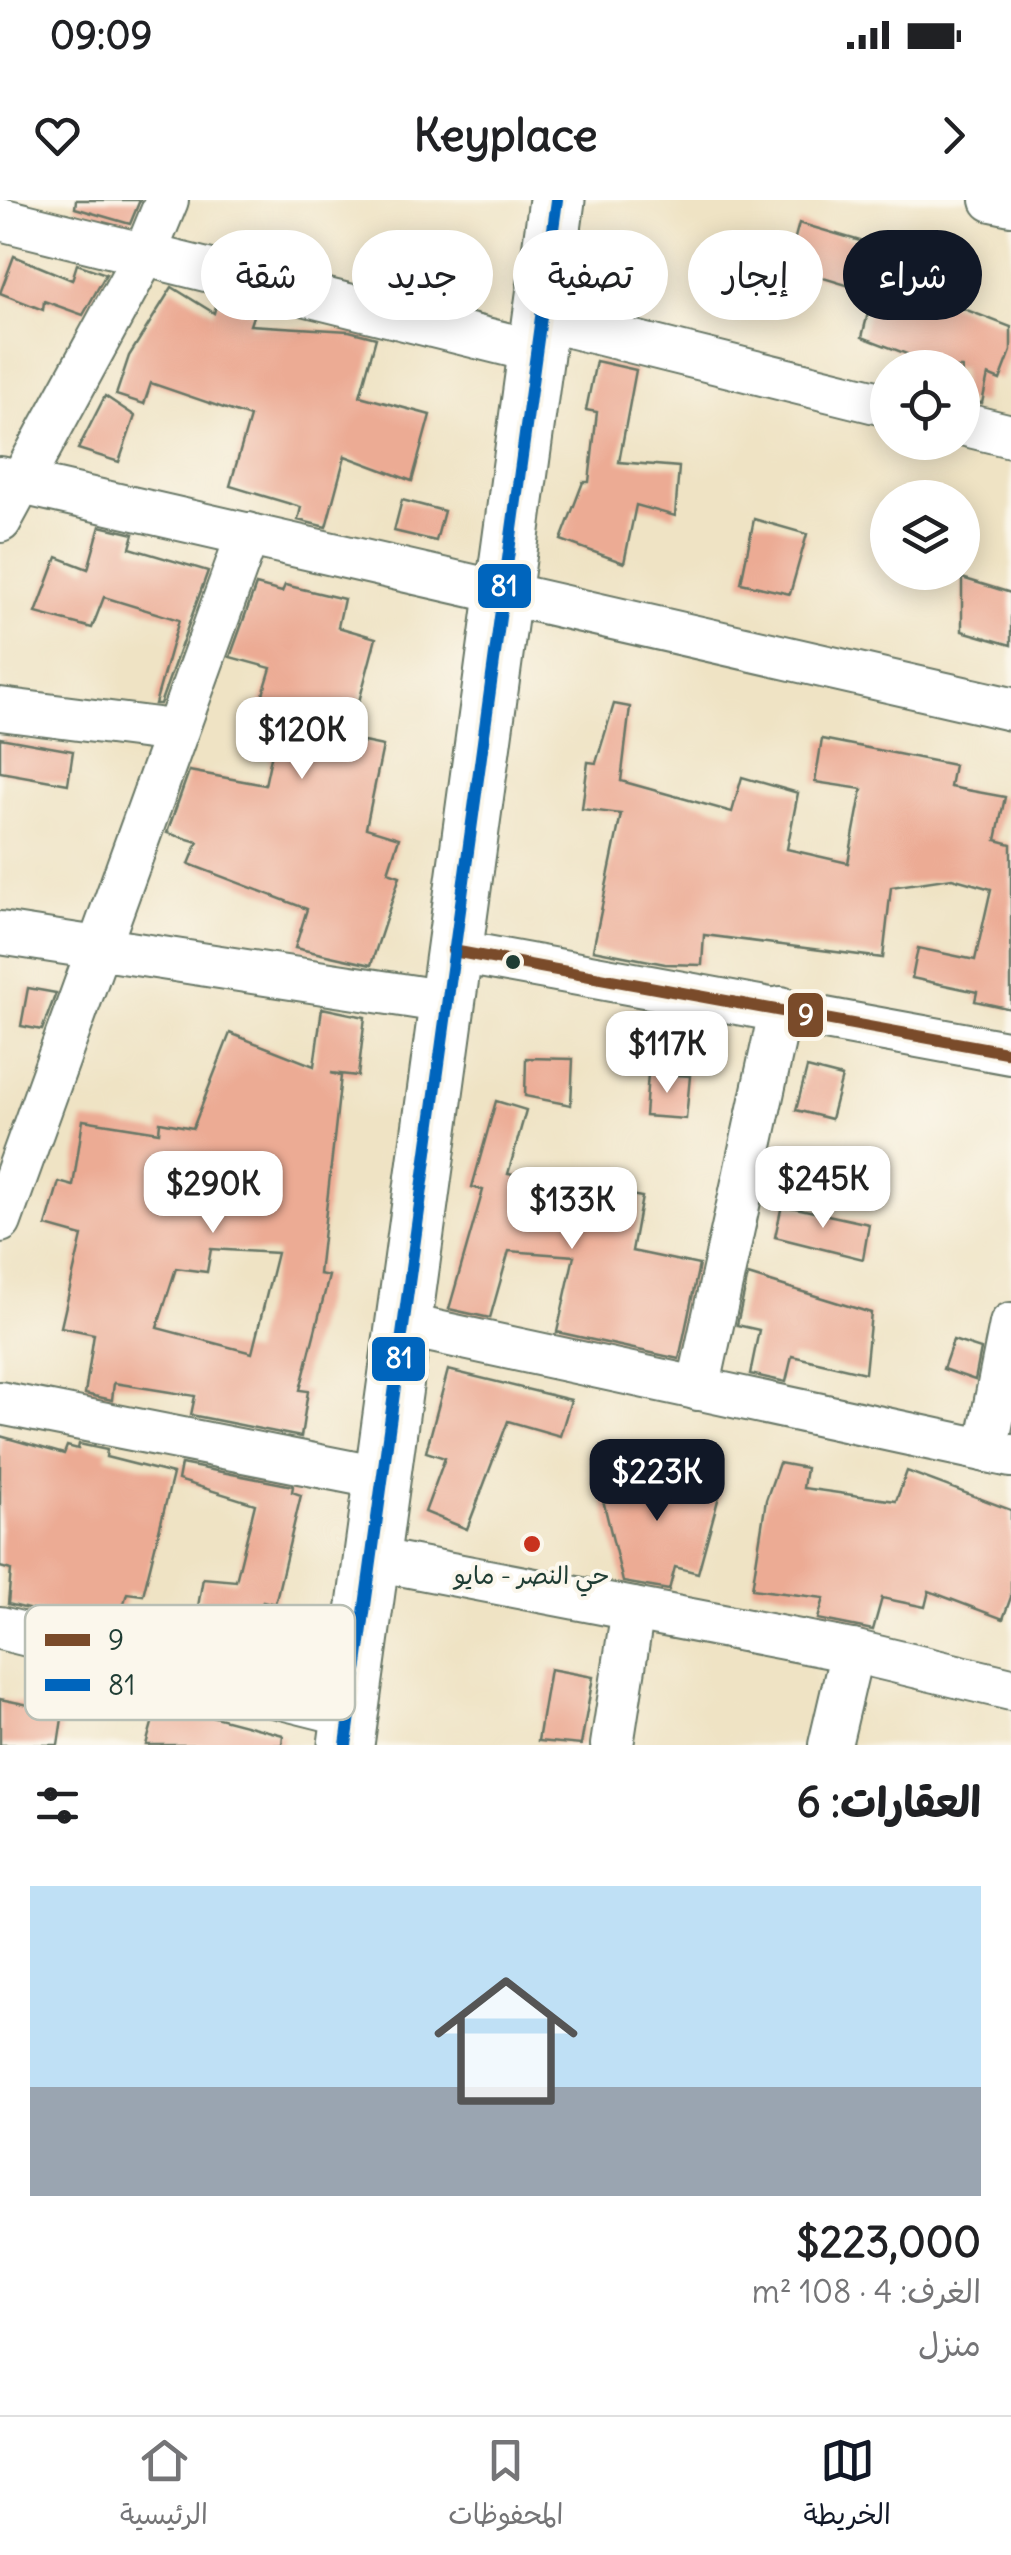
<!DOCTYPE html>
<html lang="ar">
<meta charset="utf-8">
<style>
:root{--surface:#fff;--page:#f2f2f2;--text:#202124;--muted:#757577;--line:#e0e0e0;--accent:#111827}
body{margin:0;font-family:Delius,"Playpen Sans Arabic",sans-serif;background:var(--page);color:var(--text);direction:rtl;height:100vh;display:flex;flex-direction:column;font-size:38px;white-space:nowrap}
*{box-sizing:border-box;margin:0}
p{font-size:32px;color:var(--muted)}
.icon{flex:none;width:55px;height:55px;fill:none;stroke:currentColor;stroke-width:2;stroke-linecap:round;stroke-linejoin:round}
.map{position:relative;height:1545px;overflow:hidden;direction:ltr}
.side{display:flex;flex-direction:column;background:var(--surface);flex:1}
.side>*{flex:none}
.top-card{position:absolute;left:30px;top:30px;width:952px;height:90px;direction:rtl;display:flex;gap:20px}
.tools{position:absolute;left:870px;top:150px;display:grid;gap:20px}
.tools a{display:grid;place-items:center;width:110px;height:110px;border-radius:50%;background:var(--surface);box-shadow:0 5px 25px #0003;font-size:50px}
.price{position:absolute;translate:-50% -85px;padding:0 22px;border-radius:20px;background:#fff;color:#222;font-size:32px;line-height:65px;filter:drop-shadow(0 2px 5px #0008)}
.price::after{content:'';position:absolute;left:50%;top:60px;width:30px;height:22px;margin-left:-15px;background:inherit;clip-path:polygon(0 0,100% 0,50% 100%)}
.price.active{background:var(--accent);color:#fff}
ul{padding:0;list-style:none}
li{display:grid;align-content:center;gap:20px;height:530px;padding:0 30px}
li+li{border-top:2px solid var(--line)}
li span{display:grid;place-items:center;height:310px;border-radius:0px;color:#555}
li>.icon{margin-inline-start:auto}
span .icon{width:180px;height:180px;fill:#fffc;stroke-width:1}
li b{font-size:42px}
h2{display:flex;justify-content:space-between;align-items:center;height:120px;padding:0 30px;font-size:42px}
.pill{padding:0 35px;border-radius:45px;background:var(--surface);box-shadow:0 5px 25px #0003;font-size:35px;line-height:90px}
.pill.active{background:var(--accent);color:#fff}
.status{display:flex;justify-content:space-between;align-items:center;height:70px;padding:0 50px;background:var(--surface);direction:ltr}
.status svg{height:28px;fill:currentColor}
header{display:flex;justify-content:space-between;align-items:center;height:130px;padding:0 30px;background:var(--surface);font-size:45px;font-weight:800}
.dock{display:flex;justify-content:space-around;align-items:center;height:140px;border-top:2px solid var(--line);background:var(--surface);font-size:28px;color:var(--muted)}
.dock a{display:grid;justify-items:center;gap:5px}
.dock .active{color:var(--accent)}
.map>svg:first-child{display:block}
.building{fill:#ecab94;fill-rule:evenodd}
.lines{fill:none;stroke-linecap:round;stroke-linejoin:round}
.street-casing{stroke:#687766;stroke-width:46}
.secondary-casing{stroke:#687766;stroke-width:59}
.street{stroke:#fff;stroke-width:42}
.secondary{stroke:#fff;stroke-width:55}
.bus-1-casing{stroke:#fbf7ec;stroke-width:20}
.bus-2-casing{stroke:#fbf7ec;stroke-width:20}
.bus-1{stroke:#7a4b2a;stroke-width:12}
.bus-2{stroke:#0065bd;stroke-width:12}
.bus-dot{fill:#1f3d34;stroke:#fbf7ec;stroke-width:4}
.poi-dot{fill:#c8321e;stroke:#fbf7ec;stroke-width:4}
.labels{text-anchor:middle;stroke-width:8;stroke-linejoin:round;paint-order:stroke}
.poi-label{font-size:25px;fill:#1f3d34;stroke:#fbf7ec}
.key{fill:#fbf7ec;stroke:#b9bfb5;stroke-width:2.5}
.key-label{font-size:28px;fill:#1f3d34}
.line-badge{stroke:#fbf7ec;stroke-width:4}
.badge-label{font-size:28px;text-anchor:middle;font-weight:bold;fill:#fff}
</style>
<div class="status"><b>09:09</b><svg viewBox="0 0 49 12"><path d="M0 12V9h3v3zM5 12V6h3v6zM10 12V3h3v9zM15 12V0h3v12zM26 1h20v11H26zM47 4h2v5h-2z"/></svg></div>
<header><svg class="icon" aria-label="forward" viewBox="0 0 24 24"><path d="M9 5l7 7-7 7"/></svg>Keyplace<svg class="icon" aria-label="heart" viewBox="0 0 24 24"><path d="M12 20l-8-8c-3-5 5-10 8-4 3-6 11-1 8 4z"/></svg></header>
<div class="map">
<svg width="1011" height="1545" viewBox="0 0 1011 1545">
<rect width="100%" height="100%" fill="#fbf7ec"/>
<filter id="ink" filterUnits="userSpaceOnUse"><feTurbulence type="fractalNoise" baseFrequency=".01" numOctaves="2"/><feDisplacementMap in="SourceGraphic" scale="20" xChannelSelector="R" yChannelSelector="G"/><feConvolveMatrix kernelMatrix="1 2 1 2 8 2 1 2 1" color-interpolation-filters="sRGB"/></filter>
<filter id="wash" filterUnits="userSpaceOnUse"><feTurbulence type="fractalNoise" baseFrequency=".0048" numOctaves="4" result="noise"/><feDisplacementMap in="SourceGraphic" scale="40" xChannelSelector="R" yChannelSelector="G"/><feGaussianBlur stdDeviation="2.25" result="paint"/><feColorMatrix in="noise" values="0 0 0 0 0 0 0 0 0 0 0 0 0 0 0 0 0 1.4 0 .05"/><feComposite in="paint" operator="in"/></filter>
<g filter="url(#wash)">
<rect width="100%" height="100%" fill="#efe3c4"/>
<g id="blocks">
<g class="building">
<polygon points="76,0 140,0 130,24 75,8"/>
<polygon points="799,23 894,51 898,33 951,46 938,99 1011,127 1011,151 1000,180 988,175 982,203 962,200 962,168 905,168 907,154 862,137 873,93 787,67"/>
<polygon points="14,56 72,80 77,64 106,74 83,115 44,101 43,110 0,93"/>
<polygon points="172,87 214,113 217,102 254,113 250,125 349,131 376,138 360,196 430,215 412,281 345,256 326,327 298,320 301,307 230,286 250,217 151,183 144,204 116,195 129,156"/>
<polygon points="596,161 636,170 619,262 679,267 675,316 636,305 624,363 561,340 583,282 589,282 597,212 586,210"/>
<polygon points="105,196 135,216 119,262 78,249"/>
<polygon points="402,300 444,311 436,341 394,331"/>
<polygon points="754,319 807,334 790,394 741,383"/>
<polygon points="100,326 134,334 130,348 208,371 160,504 155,504 179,420 104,397 92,428 36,413 57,357 88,369"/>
<polygon points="962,378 1011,393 1011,445 962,431"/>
<polygon points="256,385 282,392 285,385 344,399 338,427 376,438 349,539 383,546 366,628 399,638 388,672 400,676 371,765 295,748 307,709 189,664 198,642 167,633 189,571 265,585 274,543 250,537 271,468 230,457"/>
<polygon points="614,504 630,507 621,581 732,612 742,577 798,593 787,649 848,663 862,589 815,582 822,539 954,565 950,587 1005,597 996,640 1011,644 1011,809 975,801 977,792 912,778 918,748 975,760 991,689 952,678 891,687 883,758 704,735 702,765 665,764 593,750 621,614 582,609 588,562 596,563"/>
<polygon points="0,538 73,551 68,584 0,572"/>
<polygon points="28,788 56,793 42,830 21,826"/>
<path d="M322,808L365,817L358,876L331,873L341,876L319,1074L329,1076L300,1190L308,1191L301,1237L191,1215L195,1196L114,1183L112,1200L85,1194L94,1134L61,1127L82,1036L46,1026L59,982L73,986L83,920L159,932L160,922L193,928L230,833L314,866ZM211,1049L277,1053L252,1153L157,1128L176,1068L207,1072Z"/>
<polygon points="526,858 573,859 571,905 525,896"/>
<polygon points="807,868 842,877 831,919 796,910"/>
<polygon points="648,873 690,876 686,919 645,916"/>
<polygon points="496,901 526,910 508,974 642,997 632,1051 699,1065 679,1159 557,1132 574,1056 509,1051 490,1118 449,1109 483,990 472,987"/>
<polygon points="782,1005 869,1024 863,1059 775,1037"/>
<polygon points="748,1075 871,1113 865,1173 792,1156 786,1182 750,1174 759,1130 737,1125"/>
<polygon points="953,1140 981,1149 975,1180 943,1169"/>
<polygon points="448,1170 571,1200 560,1236 508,1221 467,1329 425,1312 445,1258 426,1252"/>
<polygon points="0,1236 64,1254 67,1246 78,1249 79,1244 107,1250 106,1257 173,1274 143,1395 127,1393 116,1431 8,1404 11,1370 0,1367"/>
<polygon points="779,1263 806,1268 803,1288 896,1301 907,1271 1011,1310 1011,1397 1003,1419 929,1391 925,1407 882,1398 873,1430 818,1419 824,1398 752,1389 766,1300"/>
<polygon points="181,1264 293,1286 292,1292 301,1295 275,1404 263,1401 253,1456 191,1446 203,1378 236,1381 255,1304 178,1280"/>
<polygon points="595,1267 632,1277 635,1268 721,1289 698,1373 675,1367 669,1390 623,1382"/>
<polygon points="550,1469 593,1477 581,1545 538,1541"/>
<polygon points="0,1499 63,1512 58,1545 0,1545"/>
<polygon points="158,1502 283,1535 282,1545 146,1545"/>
</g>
</g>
</g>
<g filter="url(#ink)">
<use href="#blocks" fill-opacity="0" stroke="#687766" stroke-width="2.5"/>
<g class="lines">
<g class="street-casing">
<g id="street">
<polyline points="992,0 1011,4"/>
<polyline points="0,19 538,152"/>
<polyline points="541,119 888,205"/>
<polyline points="962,224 1011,236"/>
<polyline points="0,278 1011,509"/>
<polyline points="0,321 144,56 167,0"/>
<polyline points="0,509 173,531"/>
<polyline points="0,733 447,802"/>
<polyline points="453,751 1011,853"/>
<polyline points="0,1021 248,334"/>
<polyline points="404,1125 1011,1256"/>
<polyline points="698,1189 781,808"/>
<polyline points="0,1203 380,1278"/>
<polyline points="986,1251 1011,1124"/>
<polyline points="368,1358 852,1451 1011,1489"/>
<polyline points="0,1428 350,1515"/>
<polyline points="612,1545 633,1409"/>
<polyline points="830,1545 852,1451"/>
</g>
</g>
<g class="secondary-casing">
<polyline id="secondary" points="346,1545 557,0"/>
</g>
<use href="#street" class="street"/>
<use href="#secondary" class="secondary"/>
<g class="bus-1-casing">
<polyline id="bus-1" points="453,751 1011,853"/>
</g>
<g class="bus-2-casing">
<polyline id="bus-2" points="346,1545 557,0"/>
</g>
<use href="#bus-1" class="bus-1"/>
<use href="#bus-2" class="bus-2"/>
</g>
</g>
<circle class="bus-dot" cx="513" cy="762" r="9"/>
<circle class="poi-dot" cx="532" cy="1344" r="10"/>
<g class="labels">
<g class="poi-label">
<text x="532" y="1384">حي النصر - مايو</text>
</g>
</g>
<rect x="25" y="1405" width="330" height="115" rx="15" class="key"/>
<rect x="45" y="1434" width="45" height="12" fill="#7a4b2a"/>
<rect x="45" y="1479" width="45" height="12" fill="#0065bd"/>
<g class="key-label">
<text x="108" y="1450">9</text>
<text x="108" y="1495">81</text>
</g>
<g class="line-badge">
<rect x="476" y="362" width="57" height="48" rx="10" fill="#0065bd"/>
<rect x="786" y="791" width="39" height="48" rx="10" fill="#7a4b2a"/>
<rect x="370" y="1135" width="57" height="48" rx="10" fill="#0065bd"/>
</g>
<g class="badge-label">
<text x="504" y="396">81</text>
<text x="806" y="825">9</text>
<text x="399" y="1168">81</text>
</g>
</svg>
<div class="tools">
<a><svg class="icon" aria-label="locate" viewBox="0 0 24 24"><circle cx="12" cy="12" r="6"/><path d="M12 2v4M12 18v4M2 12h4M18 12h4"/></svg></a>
<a><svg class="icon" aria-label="layers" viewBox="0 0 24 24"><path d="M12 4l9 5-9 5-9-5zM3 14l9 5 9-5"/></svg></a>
</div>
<b class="price" style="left:302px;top:582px">$120K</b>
<b class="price" style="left:667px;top:896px">$117K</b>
<b class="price" style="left:823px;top:1031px">$245K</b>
<b class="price" style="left:213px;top:1036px">$290K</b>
<b class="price" style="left:572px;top:1052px">$133K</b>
<b class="price active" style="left:657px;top:1324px">$223K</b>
<div class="top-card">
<a class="pill active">شراء</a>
<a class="pill">إيجار</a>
<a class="pill">تصفية</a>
<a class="pill">جديد</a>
<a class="pill">شقة</a>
</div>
</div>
<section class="side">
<h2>العقارات: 6<svg class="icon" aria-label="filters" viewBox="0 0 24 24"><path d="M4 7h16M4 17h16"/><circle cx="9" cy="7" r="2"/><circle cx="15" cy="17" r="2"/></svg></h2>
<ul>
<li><span style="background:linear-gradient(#bfe0f5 65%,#9aa5b1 0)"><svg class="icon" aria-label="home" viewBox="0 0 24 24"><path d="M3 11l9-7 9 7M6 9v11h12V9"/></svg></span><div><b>$223,000</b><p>الغرف: 4 · 108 m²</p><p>منزل</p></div></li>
</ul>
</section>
<nav class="dock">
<a class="active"><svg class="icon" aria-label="map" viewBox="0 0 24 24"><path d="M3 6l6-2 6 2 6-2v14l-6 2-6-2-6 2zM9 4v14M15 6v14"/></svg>الخريطة</a>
<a><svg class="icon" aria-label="saved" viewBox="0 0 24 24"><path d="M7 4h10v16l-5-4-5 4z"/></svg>المحفوظات</a>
<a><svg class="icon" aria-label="home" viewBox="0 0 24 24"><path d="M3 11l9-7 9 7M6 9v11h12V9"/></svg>الرئيسية</a>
</nav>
